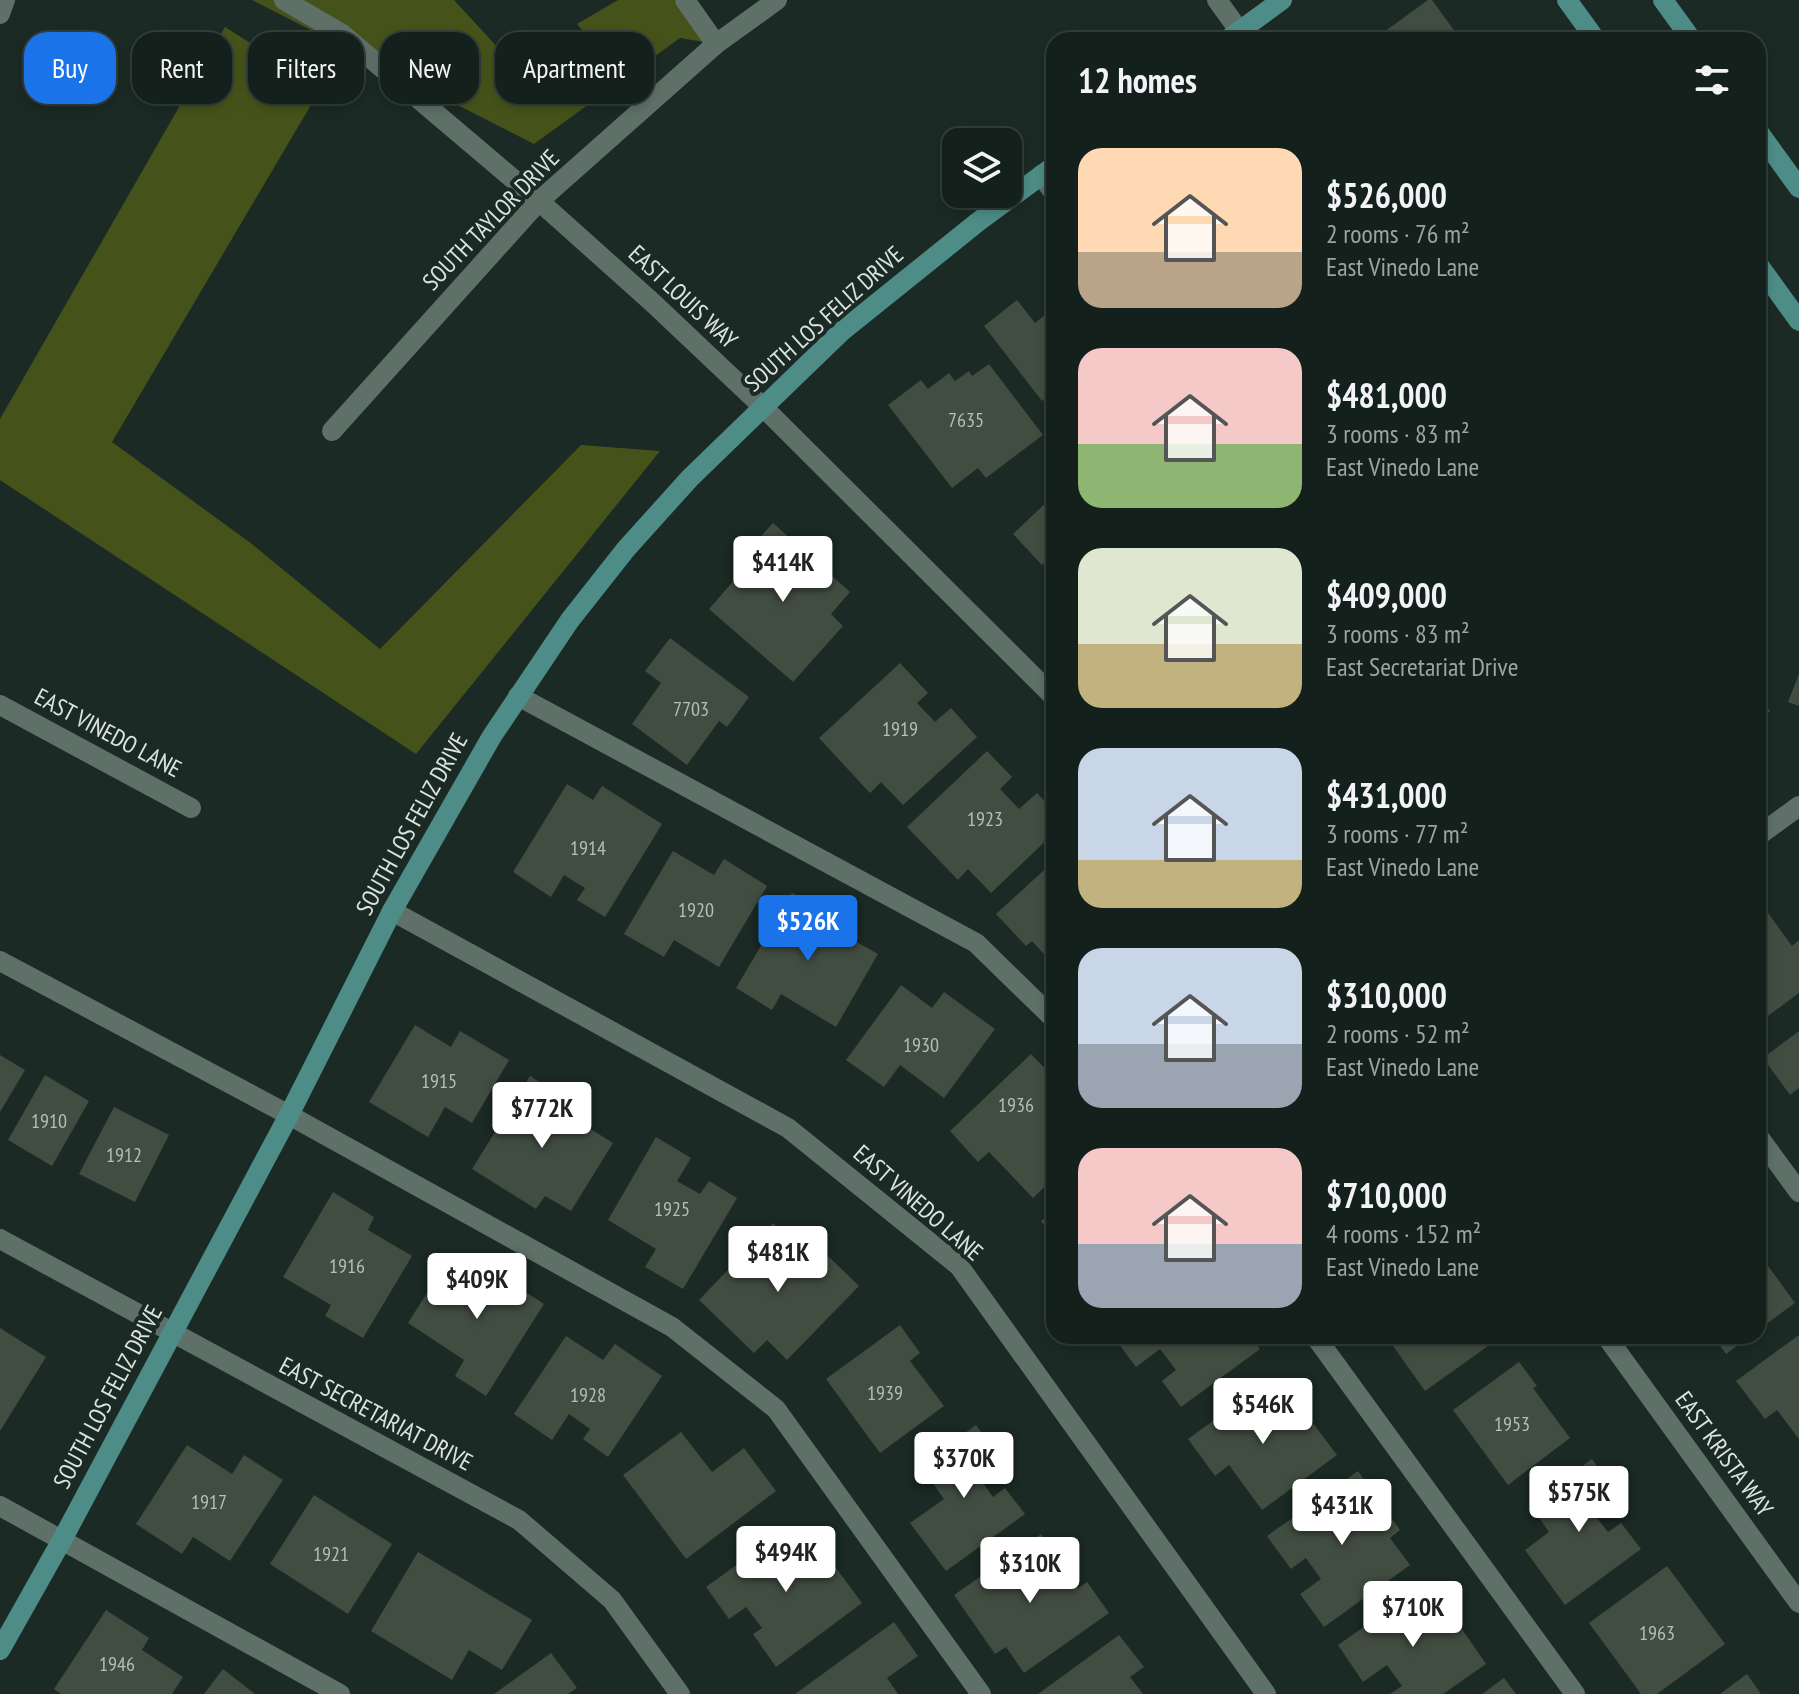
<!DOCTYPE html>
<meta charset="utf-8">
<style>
:root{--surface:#14201b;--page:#1d2824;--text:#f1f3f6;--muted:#9da3a3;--line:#333e3a;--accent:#1a73e8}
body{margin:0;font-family:"PT Sans Narrow",sans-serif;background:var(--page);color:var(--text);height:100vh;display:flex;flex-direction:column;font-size:30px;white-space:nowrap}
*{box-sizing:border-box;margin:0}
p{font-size:26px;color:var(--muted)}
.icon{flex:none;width:44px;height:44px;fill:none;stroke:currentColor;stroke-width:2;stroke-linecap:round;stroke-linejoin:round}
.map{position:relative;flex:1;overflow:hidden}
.panel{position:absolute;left:1046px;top:32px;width:720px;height:1312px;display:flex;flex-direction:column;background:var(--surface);border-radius:24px;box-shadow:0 4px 12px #0003,0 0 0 2px var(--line)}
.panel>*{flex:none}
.top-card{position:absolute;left:24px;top:32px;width:760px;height:72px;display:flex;gap:16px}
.tools{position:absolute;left:942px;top:128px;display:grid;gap:16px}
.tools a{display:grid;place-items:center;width:80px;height:80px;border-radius:16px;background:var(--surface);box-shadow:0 4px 12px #0003,0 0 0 2px var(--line);font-size:40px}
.price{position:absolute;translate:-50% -68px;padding:0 18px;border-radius:8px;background:#fff;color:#222;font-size:26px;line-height:52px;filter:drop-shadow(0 2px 4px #0008)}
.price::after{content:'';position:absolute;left:50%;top:48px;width:24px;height:18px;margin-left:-12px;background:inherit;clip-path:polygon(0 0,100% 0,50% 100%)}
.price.active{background:var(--accent);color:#fff}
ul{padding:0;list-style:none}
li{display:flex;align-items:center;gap:24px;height:200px;padding:0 32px}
li span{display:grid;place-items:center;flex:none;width:224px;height:160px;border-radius:24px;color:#555}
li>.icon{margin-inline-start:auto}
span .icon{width:96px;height:96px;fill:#fffc;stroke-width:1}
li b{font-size:34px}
h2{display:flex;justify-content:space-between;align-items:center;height:96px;padding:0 32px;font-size:34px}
.tag{padding:0 28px;border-radius:24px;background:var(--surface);box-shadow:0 4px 12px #0003,0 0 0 2px var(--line);font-size:28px;line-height:72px}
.tag.active{background:var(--accent);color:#fff}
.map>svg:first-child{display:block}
.green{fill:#45531a}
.building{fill:#424d42}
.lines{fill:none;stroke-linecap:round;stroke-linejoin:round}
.lane{stroke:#5f7069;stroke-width:20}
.street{stroke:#5f7069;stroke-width:20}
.secondary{stroke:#4e8d87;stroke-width:20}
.labels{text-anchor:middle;stroke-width:8;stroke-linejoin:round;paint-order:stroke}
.number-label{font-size:20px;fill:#b5beb8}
.street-label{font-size:24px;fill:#dbe4e0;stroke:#1b2a24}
</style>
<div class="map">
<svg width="1799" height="1694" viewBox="0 0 1799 1694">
<rect width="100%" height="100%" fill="#1b2a24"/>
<g class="green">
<polygon points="252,0 454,0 538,91 601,53 577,24 618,0 674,0 716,44 680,38 534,144"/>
<polygon points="225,27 321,88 112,442 252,544 380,649 581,445 660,451 416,754 0,480 0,419"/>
</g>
<g class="building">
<polygon points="1428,0 1432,0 1461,40 1373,40"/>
<polygon points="1017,300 1035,323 1054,308 1054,392 1042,401 984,326"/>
<polygon points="989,364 1043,435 986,478 978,468 952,488 888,405 921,380 928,389 949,373 955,381 969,371 972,376"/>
<polygon points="1054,495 1054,554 1042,565 1013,534"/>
<polygon points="773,523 850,592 831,614 843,626 793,682 709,609 736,578 745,586 761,568 745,554"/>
<polygon points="670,638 749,697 727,727 719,721 687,765 632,724 661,683 645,671"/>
<polygon points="900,663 928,693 917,703 935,722 951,708 977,737 903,805 881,782 870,793 819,738"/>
<polygon points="1799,674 1799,706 1788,702"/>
<polygon points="1758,694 1770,711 1758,720"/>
<polygon points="987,751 1012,777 1000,789 1019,809 1037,793 1054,811 1054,833 991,893 968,869 958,880 907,827"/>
<polygon points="567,784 593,800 602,786 662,824 605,917 577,900 585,888 564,875 551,897 513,872"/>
<polygon points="673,851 714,875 724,859 767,886 719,967 674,940 664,957 624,934"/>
<polygon points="1054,861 1054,965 1032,941 1026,946 996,914"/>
<polygon points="792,893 853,928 848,937 878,954 836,1027 781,994 772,1010 736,988"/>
<polygon points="1758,899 1792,946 1799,940 1799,993 1761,1021 1758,1017"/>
<polygon points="901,985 932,1008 944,992 995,1029 944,1098 900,1065 884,1087 846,1060"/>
<polygon points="415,1025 451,1047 460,1031 509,1060 472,1123 445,1107 428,1137 369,1102"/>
<polygon points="1799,1031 1799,1088 1790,1095 1763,1058"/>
<polygon points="1031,1054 1054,1078 1054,1178 1033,1198 989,1152 978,1162 950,1131"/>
<polygon points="0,1055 25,1070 0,1112"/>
<polygon points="45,1075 89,1101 52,1166 8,1140"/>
<polygon points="530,1076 562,1096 555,1107 613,1143 571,1211 545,1196 536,1209 472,1169"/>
<polygon points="114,1107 169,1135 135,1202 79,1174"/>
<polygon points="656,1137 691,1158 677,1181 700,1194 709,1181 737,1198 683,1289 645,1267 656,1249 608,1220"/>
<polygon points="333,1192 374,1217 368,1230 412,1256 363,1338 325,1316 331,1305 283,1277"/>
<polygon points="1054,1212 1054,1238 1041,1221"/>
<polygon points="773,1223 818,1266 828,1256 859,1286 787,1360 767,1340 754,1353 699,1300"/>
<polygon points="1758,1252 1795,1303 1758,1330"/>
<polygon points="448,1260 471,1276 480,1262 544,1304 486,1396 455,1376 464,1360 408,1323"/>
<polygon points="900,1325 920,1353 910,1361 944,1406 880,1453 826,1379"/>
<polygon points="0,1328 46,1357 0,1431"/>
<polygon points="1799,1335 1799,1439 1777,1410 1765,1419 1736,1381"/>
<polygon points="566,1336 603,1360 615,1344 662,1376 608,1457 583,1439 590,1429 569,1414 552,1440 514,1414"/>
<polygon points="1113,1336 1250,1336 1260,1349 1181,1407 1162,1381 1176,1370 1160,1349 1136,1367"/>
<polygon points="1386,1336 1496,1336 1498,1339 1425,1391"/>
<polygon points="1713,1336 1750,1336 1726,1354"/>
<polygon points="1519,1362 1537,1386 1533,1388 1570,1438 1508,1485 1453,1410"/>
<polygon points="1265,1383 1294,1422 1306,1414 1337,1455 1262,1510 1229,1465 1215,1476 1188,1439"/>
<polygon points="976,1425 1002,1460 979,1477 993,1497 1005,1488 1025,1514 946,1571 910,1523 944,1499 920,1465"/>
<polygon points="681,1432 712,1472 744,1448 776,1491 686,1559 623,1475"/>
<polygon points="187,1445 232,1474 244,1455 283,1480 230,1561 193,1537 182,1554 136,1524"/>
<polygon points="1592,1459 1618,1495 1593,1513 1608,1532 1621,1523 1641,1549 1565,1605 1525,1550 1549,1532 1530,1505"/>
<polygon points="1358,1471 1400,1530 1390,1538 1410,1565 1324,1627 1300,1594 1321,1579 1306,1558 1291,1569 1267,1536"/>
<polygon points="314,1495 392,1544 348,1614 270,1564"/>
<polygon points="790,1526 809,1552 819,1545 862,1603 776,1667 753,1634 762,1628 746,1607 729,1619 706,1587"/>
<polygon points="1041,1534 1078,1588 1087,1582 1109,1613 1024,1673 1006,1647 995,1654 954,1595"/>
<polygon points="418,1552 532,1620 502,1670 469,1650 452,1680 371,1631"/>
<polygon points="1667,1566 1725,1644 1657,1694 1641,1694 1589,1623"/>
<polygon points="1417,1590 1444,1630 1457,1622 1486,1664 1443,1694 1390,1694 1402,1686 1387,1665 1363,1682 1338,1645"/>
<polygon points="106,1610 149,1638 142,1650 183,1677 172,1694 61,1694 54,1689"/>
<polygon points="894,1622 918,1656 887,1678 898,1694 795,1694"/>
<polygon points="1119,1635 1144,1667 1130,1677 1143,1694 1038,1694"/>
<polygon points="551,1653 577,1688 568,1694 494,1694"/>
<polygon points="223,1669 255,1694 204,1694"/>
<polygon points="1747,1674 1761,1694 1720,1694"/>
<polygon points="1504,1678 1516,1694 1482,1694"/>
</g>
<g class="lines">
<g class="lane">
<polyline points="1041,175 1054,193"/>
<polyline points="518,696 976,943 1054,1019"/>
<polyline points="0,961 289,1115 672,1327 776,1409 981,1694"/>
<polyline points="1758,1136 1799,1192"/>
<polyline points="1315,1336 1575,1694"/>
<polyline points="0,1506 340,1694"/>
</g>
<g class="street">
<polyline points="284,0 342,34 539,201 653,303 763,407 1054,697"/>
<polyline points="685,0 716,44"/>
<polyline points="1217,0 1246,40"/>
<polyline points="0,14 5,0"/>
<polyline points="332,431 539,201 716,44 777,0"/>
<polyline points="0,705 191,808"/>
<polyline points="1758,836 1799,806"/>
<polyline points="392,911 788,1128 959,1266 1266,1694"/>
<polyline points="0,1239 519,1520 612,1600 680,1694"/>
<polyline points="1606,1336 1799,1603"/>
</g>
<g class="secondary">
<polyline points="1567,0 1596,40"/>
<polyline points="1663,0 1692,40"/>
<polyline points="1227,40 1282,0"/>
<polyline points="1758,131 1799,188"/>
<polyline points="1758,264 1799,321"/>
<polyline points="0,1650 62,1540 289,1115 392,911 492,736 570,620 626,549 690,478 841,332 979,221 1054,166"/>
</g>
</g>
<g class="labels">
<g class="number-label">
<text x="966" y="427">7635</text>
<text x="691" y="716">7703</text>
<text x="900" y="736">1919</text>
<text x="985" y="826">1923</text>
<text x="588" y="855">1914</text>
<text x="696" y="917">1920</text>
<text x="921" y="1052">1930</text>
<text x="439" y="1088">1915</text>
<text x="1016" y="1112">1936</text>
<text x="49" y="1128">1910</text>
<text x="124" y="1162">1912</text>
<text x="672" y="1216">1925</text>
<text x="347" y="1273">1916</text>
<text x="885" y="1400">1939</text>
<text x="588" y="1402">1928</text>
<text x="1512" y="1431">1953</text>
<text x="209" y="1509">1917</text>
<text x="331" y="1561">1921</text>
<text x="1657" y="1640">1963</text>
<text x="117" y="1671">1946</text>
</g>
<g class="street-label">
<text transform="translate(491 220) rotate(-46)" y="8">SOUTH TAYLOR DRIVE</text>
<text transform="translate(683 297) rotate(43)" y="8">EAST LOUIS WAY</text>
<text transform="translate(824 319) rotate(-42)" y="8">SOUTH LOS FELIZ DRIVE</text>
<text transform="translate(108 733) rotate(28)" y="8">EAST VINEDO LANE</text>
<text transform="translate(412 824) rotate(-61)" y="8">SOUTH LOS FELIZ DRIVE</text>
<text transform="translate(918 1203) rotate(41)" y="8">EAST VINEDO LANE</text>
<text transform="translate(108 1397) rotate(-62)" y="8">SOUTH LOS FELIZ DRIVE</text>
<text transform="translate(376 1414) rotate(28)" y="8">EAST SECRETARIAT DRIVE</text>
<text transform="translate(1724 1454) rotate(54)" y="8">EAST KRISTA WAY</text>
</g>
</g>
</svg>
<div class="tools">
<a><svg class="icon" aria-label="layers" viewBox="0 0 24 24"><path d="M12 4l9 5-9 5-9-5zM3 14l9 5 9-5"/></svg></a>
</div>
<b class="price" style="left:783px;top:604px">$414K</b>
<b class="price active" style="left:808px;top:963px">$526K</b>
<b class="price" style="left:542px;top:1150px">$772K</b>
<b class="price" style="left:778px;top:1294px">$481K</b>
<b class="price" style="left:477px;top:1321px">$409K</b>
<b class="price" style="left:1263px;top:1446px">$546K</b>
<b class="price" style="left:964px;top:1500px">$370K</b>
<b class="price" style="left:1579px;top:1534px">$575K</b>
<b class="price" style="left:1342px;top:1547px">$431K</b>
<b class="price" style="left:786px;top:1594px">$494K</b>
<b class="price" style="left:1030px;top:1605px">$310K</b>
<b class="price" style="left:1413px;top:1649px">$710K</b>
<div class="top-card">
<a class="tag active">Buy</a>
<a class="tag">Rent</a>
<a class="tag">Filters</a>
<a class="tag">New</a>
<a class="tag">Apartment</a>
</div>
<section class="panel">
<h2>12 homes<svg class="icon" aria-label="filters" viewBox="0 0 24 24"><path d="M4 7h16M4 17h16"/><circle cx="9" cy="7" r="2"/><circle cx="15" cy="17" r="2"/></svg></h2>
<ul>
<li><span style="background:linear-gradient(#ffd9b3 65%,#b9a48a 0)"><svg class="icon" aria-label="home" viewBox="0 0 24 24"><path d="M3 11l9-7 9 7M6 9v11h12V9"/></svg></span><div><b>$526,000</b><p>2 rooms · 76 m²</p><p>East Vinedo Lane</p></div></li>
<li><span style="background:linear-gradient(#f6c9c9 60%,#8fb573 0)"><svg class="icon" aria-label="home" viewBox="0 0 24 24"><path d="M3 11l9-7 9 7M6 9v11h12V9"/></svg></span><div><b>$481,000</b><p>3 rooms · 83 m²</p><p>East Vinedo Lane</p></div></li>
<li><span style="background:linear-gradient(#dfe7d0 60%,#c2b280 0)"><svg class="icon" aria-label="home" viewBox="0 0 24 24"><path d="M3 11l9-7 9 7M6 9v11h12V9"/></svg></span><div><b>$409,000</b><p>3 rooms · 83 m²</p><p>East Secretariat Drive</p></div></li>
<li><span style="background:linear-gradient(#c9d6e8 70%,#c2b280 0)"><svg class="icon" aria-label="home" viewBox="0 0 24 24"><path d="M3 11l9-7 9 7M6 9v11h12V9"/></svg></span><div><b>$431,000</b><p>3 rooms · 77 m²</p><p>East Vinedo Lane</p></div></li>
<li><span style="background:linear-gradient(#c9d6e8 60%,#9aa5b1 0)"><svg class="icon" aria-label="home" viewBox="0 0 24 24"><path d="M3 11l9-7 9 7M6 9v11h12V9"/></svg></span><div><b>$310,000</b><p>2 rooms · 52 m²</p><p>East Vinedo Lane</p></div></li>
<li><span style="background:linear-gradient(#f6c9c9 60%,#9aa5b1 0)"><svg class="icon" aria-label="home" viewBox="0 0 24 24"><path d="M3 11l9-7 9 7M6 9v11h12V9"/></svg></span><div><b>$710,000</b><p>4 rooms · 152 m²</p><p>East Vinedo Lane</p></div></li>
</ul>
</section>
</div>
